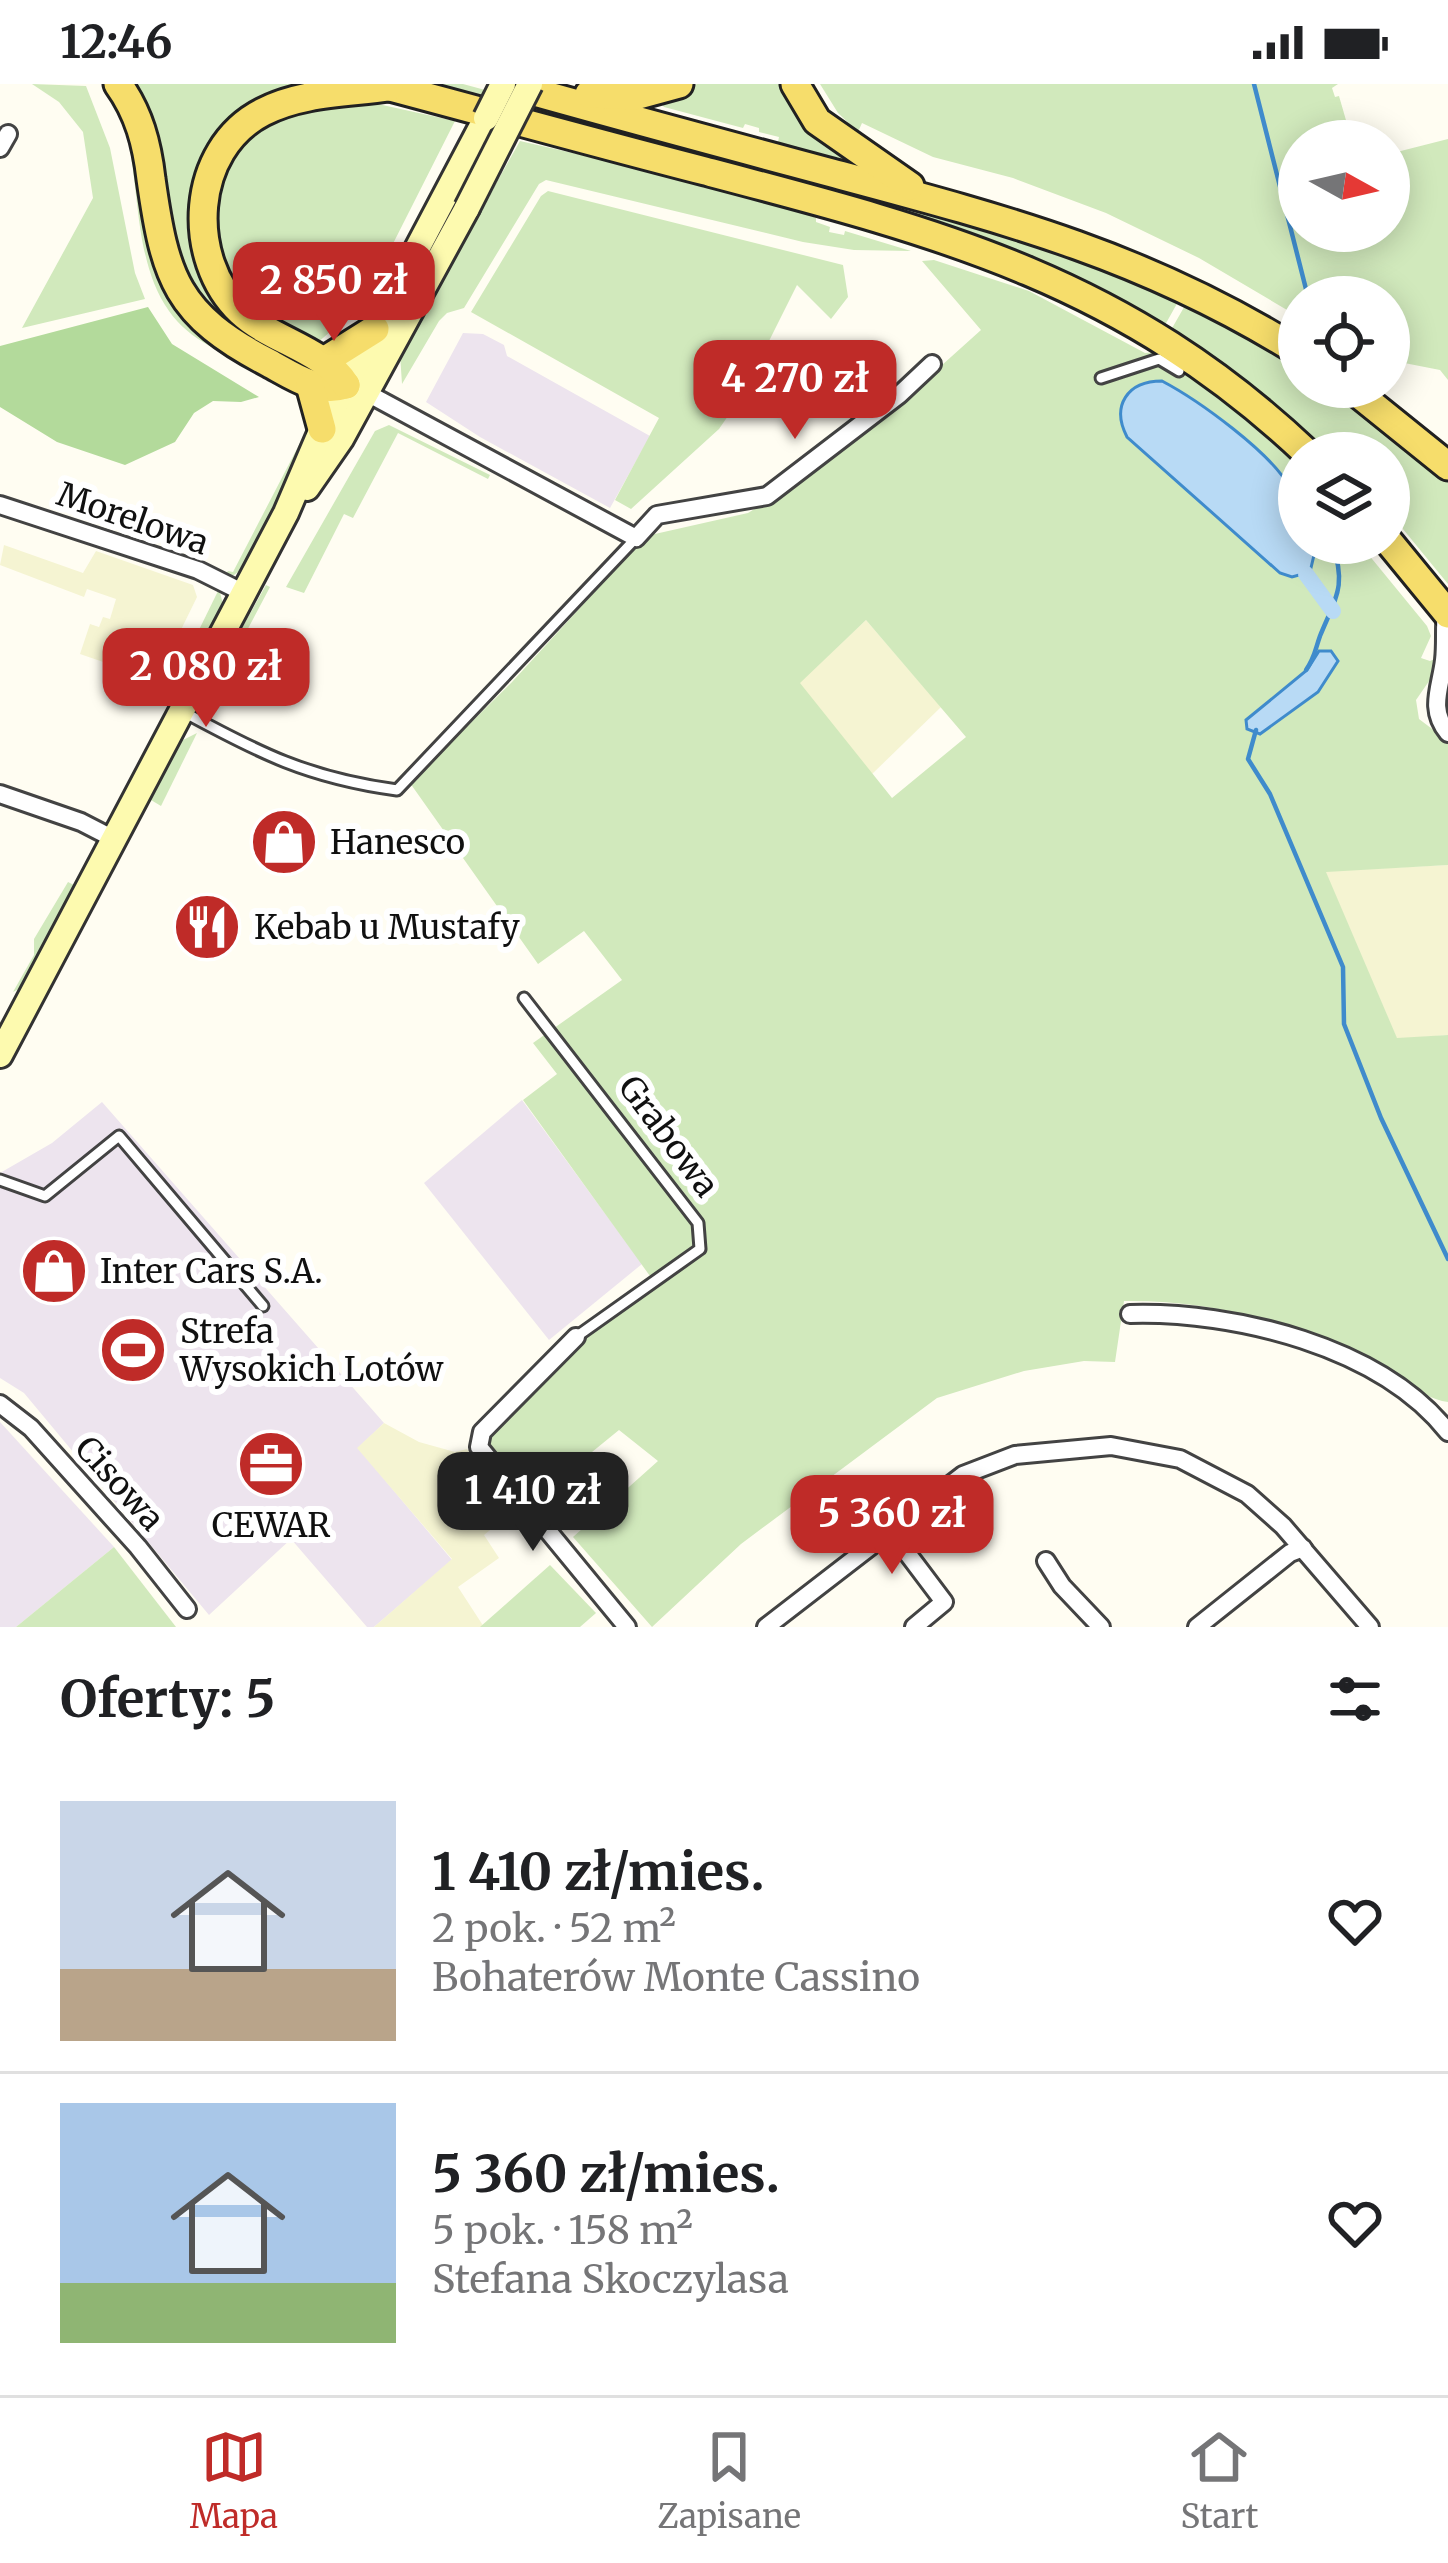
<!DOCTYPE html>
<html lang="pl">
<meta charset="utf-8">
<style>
:root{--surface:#fff;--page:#f2f2f2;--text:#202124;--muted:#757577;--line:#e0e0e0;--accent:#bf2b28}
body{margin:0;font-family:Merriweather,serif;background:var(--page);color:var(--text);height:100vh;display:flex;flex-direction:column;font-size:45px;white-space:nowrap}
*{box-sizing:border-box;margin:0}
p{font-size:39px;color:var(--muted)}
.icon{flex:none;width:66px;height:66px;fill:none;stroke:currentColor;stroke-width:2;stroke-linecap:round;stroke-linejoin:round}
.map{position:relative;height:1543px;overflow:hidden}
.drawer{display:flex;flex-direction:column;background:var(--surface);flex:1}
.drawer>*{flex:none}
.needle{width:78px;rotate:98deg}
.buttons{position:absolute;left:1278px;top:36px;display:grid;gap:24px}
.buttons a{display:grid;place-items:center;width:132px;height:132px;border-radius:50%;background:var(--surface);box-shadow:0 6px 30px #0003;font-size:60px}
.price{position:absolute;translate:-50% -102px;padding:0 27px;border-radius:24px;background:var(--accent);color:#fff;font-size:39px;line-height:78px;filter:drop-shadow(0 3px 6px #0008)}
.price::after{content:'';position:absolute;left:50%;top:72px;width:36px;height:27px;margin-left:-18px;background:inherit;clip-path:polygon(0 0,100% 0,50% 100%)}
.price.active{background:#222;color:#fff}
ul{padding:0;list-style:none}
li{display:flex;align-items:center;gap:36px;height:300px;padding:0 60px}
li+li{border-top:3px solid var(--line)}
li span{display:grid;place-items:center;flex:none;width:336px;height:240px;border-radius:0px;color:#555}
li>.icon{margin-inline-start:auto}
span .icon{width:144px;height:144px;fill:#fffc;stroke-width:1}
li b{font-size:51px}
h2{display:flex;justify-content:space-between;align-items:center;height:144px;padding:0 60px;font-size:51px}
.status{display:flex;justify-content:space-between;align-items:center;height:84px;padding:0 60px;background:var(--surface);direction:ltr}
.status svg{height:33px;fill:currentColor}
.dock{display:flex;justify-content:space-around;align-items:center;height:168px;border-top:3px solid var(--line);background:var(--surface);font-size:33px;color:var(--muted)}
.dock a{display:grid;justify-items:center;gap:6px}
.dock .active{color:var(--accent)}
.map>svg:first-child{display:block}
.industrial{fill:#ede4ee}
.farmland{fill:#f5f4d2}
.green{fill:#d1e9bc;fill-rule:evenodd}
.forest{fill:#b3da9b}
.water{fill:#b8daf5;stroke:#3f8bcc;stroke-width:3}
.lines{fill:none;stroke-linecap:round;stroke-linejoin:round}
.stream{stroke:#3f8bcc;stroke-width:4.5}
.canal{stroke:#b8daf5;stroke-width:16}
.lane-casing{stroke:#434343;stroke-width:15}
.street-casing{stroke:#434343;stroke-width:22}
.secondary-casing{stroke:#323232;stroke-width:30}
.primary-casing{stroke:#212121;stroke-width:33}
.lane{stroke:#fff;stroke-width:9}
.street{stroke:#fff;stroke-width:16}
.secondary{stroke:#fdfaaf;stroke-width:24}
.primary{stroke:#f6dd6b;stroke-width:27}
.secondary-bridge-casing{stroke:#323232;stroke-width:30;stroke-linecap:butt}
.secondary-bridge{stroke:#fdfaaf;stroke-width:24}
.labels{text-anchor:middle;stroke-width:12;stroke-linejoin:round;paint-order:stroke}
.street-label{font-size:33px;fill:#101010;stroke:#fff}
.poi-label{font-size:33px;fill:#101010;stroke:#fff;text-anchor:start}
</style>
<div class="status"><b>12:46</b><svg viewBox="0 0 49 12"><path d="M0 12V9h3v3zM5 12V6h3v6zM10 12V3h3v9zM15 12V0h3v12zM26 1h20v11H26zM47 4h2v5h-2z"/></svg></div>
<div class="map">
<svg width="1448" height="1543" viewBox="0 0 1448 1543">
<rect width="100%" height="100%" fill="#fffdf2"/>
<g class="industrial">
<polygon points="463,249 483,250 504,261 507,272 650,352 610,424 480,353 426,318"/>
<polygon points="522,1016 642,1180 549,1256 424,1099"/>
<polygon points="102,1018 384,1339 358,1364 452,1476 374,1543 367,1543 291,1455 209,1531 24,1309 0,1294 0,1089 52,1059"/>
<polygon points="0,1338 114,1463 16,1543 0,1543"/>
</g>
<g class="farmland">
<polygon points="4,461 83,489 96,467 193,501 197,513 151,607 109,580 80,570 90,540 99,543 103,533 110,535 116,515 87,505 84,513 0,481"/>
<polygon points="866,536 941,623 870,692 799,599"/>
<polygon points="1448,781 1448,951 1397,955 1325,787"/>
<polygon points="384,1339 419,1358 455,1368 467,1365 516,1425 484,1451 499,1474 458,1503 484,1543 374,1543 452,1475 357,1364"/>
</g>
<g class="green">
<polygon points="32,0 86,2 110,64 135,189 145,215 22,244 93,114 83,48 59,18"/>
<path d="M102,0H108L123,21L156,177L292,304L290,308C253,275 198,269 169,227C122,161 150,53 102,0Z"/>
<polygon points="131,0 337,0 240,33 195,160 306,279 303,284 216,234 185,198"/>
<polygon points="419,0 463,0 1068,165 1179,216 1165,241 1099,207"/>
<path d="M697,0H785C805,34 821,62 857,82L837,81L778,58L779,53L759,48V44L745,40L743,44L664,23L659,17Z"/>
<polygon points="820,0 1338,0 1332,4 1335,13 1339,12 1352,57 1299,57 1299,147 1389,147 1389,70 1448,55 1448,296 1440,286 1389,276 1389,213 1323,213 1315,203 1316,213 1299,213 1299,233 1199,174 1106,129 1013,94 933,73 862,39 858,48 838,29"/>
<polygon points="343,17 378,20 455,37 363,219 337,248 331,247 316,260 261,230 228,194 211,128 230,72 267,36"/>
<polygon points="520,57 766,113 816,134 816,138 830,143 829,148 844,151 845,147 911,167 854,166 803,158 546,96 539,100 464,224 447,229 439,237 402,300 400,270"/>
<polygon points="548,107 843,181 848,213 831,235 797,201 741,313 719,345 631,425 615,416 659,334 471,228 541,112"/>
<path d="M934,176L1029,207L1145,269L1155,268L1218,312L1299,383V459H1359L1427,542L1431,552L1421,574L1430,577L1439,573L1436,587L1416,616L1419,635L1448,657V781L1326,788L1397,954L1448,951V1318C1416,1314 1397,1284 1368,1272C1289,1238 1211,1216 1124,1217L1115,1278L1084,1277L1024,1287L937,1314L741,1460L652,1543L573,1453L658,1377L619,1346L527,1421L479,1363L576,1253L655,1199L523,1016L557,990L533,959L622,896L584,847L538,880L410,699L512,598L646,452L748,429L803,395L902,317L981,246L922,177ZM866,536L966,653L892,714L800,599Z"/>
<polygon points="1187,218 1299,285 1299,303 1325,303 1448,397 1448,500 1389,428 1389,369 1327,369 1272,317 1171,246"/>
<polygon points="389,341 490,391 488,395 398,349 353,434 344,430 304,509 286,503 375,347"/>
<polygon points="301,357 306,360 242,485 234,491 225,491 228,487 233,488"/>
<polygon points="266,501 270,503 216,605 209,628 214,594"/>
<polygon points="219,505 223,520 171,619 173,599"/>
<polygon points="197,649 161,722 151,716 181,657"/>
<polygon points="68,798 74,801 21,904 13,908 34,871 34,855"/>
<polygon points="114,1463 176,1543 16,1543"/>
<polygon points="550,1481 596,1529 580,1543 480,1543"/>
</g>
<polygon class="forest" points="148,223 172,260 259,313 241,318 213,317 194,329 175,358 125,381 57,358 0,323 0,262"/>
<g class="water">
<path d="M1162,297C1198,316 1272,369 1290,404C1300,423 1299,439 1299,459H1310L1314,471L1310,488L1292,493L1280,489L1127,353C1111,322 1127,297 1162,297Z"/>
<polygon points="1319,567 1331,567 1338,577 1318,608 1260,650 1247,645 1246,636 1307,586"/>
</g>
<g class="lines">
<g class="stream">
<polyline points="1254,0 1308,213"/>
<path d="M1306,586C1315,573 1315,566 1320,552C1336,513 1347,502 1332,459"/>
<polyline points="1256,646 1248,675 1270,710 1343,883 1344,940 1381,1034 1448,1175"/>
</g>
<polyline class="canal" points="1306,490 1333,527"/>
<g class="lane-casing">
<g id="lane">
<polyline points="1101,294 1159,275 1179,287"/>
<path d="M182,627C259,669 308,694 397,706L636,454"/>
<polyline points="524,914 698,1139 700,1165 576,1253"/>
<polyline points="0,1096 45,1112 119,1052 263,1222"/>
</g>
</g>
<g class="street-casing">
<g id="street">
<polyline points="0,64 8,50"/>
<polyline points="367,309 636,454 657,431 767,412 899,311 932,280"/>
<polyline points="0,421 198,486 244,509"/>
<path d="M1446,527C1444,543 1446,560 1444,576C1441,603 1428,625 1448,649"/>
<polyline points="0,710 81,738 114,755"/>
<path d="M1130,1230C1234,1227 1380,1262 1448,1348"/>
<polyline points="576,1253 482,1348 479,1363 627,1543"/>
<polyline points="0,1320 31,1344 138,1463 187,1525"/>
<polyline points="889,1445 944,1518 914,1543"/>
<polyline points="1046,1477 1062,1502 1101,1543"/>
<polyline points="766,1543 963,1391 1015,1371 1111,1362 1180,1375 1247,1410 1283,1442 1370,1543"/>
<polyline points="1197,1543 1290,1469 1303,1464"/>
</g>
</g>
<g class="secondary-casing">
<g id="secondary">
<polyline points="307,404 341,355 467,124"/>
<polyline points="0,971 286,429 322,345 486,34"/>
</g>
</g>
<g class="primary-casing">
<g id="primary">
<path d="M118,0C139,29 147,60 151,95C165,194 176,231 269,279C293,292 318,310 346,301"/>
<path d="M379,0C488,29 596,59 705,87C941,149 1124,196 1307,369"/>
<path d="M506,0C615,31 724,60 832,89C1004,135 1146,172 1299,268"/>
<polyline points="795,0 817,37 910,102"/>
<polyline points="589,10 635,12 679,0"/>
<polyline points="324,277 375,245"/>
<polyline points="310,301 322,345"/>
<path d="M346,301C324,265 272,257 241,228C185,175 190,65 263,28C302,8 347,9 389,3"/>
<polyline points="1350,303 1448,382"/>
<polyline points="1389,458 1448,530"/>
</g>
</g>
<use href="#lane" class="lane"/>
<use href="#street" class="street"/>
<use href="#secondary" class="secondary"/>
<use href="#primary" class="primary"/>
<g class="secondary-bridge-casing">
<g id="secondary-bridge">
<polyline points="486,34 503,0"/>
<polyline points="467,124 530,0"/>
</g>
</g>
<use href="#secondary-bridge" class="secondary-bridge"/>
</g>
<defs>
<g id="shop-disc" transform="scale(3.45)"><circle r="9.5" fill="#bf2b28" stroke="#fff"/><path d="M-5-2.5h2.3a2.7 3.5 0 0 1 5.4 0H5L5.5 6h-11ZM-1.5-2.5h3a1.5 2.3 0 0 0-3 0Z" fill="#fff"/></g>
<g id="restaurant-disc" transform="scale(3.45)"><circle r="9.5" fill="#bf2b28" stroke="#fff"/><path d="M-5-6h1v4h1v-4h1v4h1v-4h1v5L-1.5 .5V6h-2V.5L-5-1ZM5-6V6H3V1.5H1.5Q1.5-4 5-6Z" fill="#fff"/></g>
<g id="stadium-disc" transform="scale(3.45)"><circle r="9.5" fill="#bf2b28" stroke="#fff"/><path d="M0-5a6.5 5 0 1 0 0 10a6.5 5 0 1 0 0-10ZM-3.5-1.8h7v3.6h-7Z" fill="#fff"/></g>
<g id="office-disc" transform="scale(3.45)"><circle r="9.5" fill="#bf2b28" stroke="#fff"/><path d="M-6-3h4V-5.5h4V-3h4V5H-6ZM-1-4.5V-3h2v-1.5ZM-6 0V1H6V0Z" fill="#fff"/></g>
</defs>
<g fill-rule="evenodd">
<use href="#shop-disc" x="284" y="758"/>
<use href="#restaurant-disc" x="207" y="843"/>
<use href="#shop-disc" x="54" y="1187"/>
<use href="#stadium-disc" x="133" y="1266"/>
<use href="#office-disc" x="271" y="1380"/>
</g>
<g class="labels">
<g class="street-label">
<text transform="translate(133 434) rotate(19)" y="12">Morelowa</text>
<text transform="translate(669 1052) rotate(53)" y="12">Grabowa</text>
<text transform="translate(120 1399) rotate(48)" y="12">Cisowa</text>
</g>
<g class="poi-label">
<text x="330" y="770">Hanesco</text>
<text x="254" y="855">Kebab u Mustafy</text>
<text x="100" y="1199">Inter Cars S.A.</text>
<text x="180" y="1259">Strefa<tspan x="180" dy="38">Wysokich Lotów</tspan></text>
<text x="271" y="1453" text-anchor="middle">CEWAR</text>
</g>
</g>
</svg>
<div class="buttons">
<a><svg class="needle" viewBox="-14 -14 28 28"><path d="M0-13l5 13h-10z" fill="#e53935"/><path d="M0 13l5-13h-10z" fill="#757577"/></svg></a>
<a><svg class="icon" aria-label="locate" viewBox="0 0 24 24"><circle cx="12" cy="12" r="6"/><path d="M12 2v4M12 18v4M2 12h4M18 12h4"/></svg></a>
<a><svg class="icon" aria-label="layers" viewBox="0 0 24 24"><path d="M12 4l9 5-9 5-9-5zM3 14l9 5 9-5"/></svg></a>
</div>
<b class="price" style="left:334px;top:260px">2 850 zł</b>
<b class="price" style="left:795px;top:358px">4 270 zł</b>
<b class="price" style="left:206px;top:646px">2 080 zł</b>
<b class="price active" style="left:533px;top:1470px">1 410 zł</b>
<b class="price" style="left:892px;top:1493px">5 360 zł</b>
</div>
<section class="drawer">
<h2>Oferty: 5<svg class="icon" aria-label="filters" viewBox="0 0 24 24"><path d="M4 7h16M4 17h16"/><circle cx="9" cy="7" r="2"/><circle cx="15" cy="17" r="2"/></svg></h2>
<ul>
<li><span style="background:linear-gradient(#c9d6e8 70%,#b9a48a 0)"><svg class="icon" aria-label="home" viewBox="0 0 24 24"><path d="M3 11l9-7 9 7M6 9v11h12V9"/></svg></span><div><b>1 410 zł/mies.</b><p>2 pok. · 52 m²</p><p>Bohaterów Monte Cassino</p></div><svg class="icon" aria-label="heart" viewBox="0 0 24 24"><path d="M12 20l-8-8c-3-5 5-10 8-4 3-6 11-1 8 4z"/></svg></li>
<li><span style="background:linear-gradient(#a9c7e8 75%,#8fb573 0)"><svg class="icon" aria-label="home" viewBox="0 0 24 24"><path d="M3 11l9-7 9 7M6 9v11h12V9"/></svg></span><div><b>5 360 zł/mies.</b><p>5 pok. · 158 m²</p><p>Stefana Skoczylasa</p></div><svg class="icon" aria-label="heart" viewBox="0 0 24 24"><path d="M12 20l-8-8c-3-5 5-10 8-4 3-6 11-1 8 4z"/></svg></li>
</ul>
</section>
<nav class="dock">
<a class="active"><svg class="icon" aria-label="map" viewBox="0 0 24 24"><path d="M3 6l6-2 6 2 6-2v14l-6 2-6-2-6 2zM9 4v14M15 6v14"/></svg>Mapa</a>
<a><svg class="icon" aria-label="saved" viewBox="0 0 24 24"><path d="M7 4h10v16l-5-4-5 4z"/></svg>Zapisane</a>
<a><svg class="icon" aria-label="home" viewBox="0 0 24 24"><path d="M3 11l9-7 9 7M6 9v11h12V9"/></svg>Start</a>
</nav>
